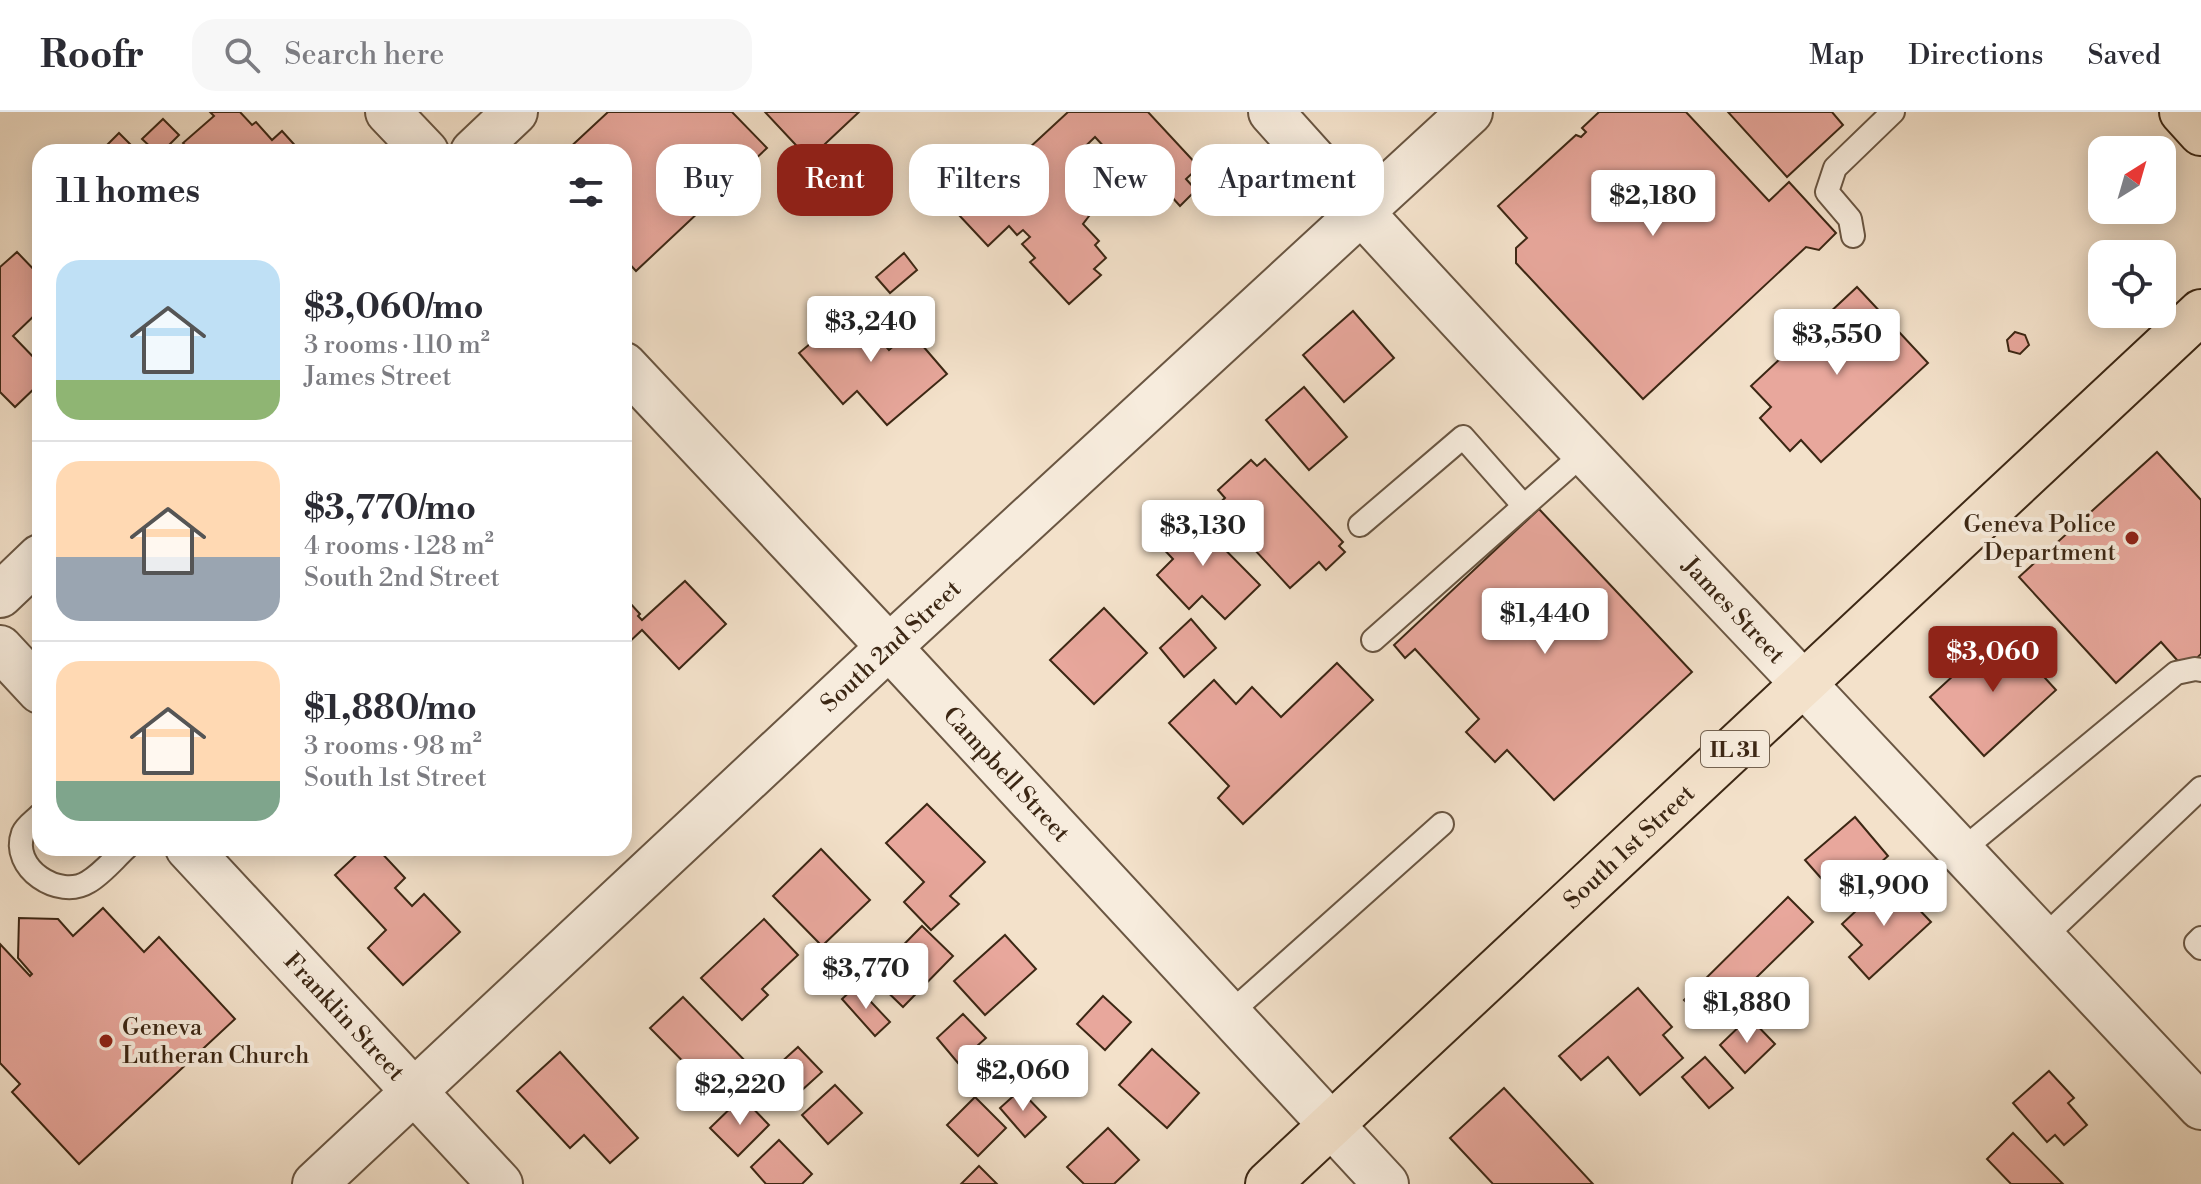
<!DOCTYPE html>
<meta charset="utf-8">
<style>
:root{--surface:#fff;--page:#f7f7f7;--text:#2b2b33;--muted:#7c7c81;--line:#e1e1e2;--accent:#8f2418}
body{margin:0;font-family:"Libre Bodoni",serif;background:var(--page);color:var(--text);height:100vh;display:flex;flex-direction:column;font-size:30px;white-space:nowrap}
*{box-sizing:border-box;margin:0}
p{font-size:26px;color:var(--muted)}
.icon{flex:none;width:44px;height:44px;fill:none;stroke:currentColor;stroke-width:2;stroke-linecap:round;stroke-linejoin:round}
.map{position:relative;flex:1;overflow:hidden}
.drawer{position:absolute;left:32px;top:32px;width:600px;height:712px;display:flex;flex-direction:column;background:var(--surface);border-radius:24px;box-shadow:0 4px 20px #0003}
.drawer>*{flex:none}
.banner{position:absolute;left:656px;top:32px;width:760px;height:72px;display:flex;gap:16px}
.needle{width:52px;rotate:37deg}
.fabs{position:absolute;left:2088px;top:24px;display:grid;gap:16px}
.fabs a{display:grid;place-items:center;width:88px;height:88px;border-radius:16px;background:var(--surface);box-shadow:0 4px 20px #0003;font-size:40px}
.price{position:absolute;translate:-50% -68px;padding:0 18px;border-radius:8px;background:#fff;color:#222;font-size:26px;line-height:52px;filter:drop-shadow(0 2px 4px #0008)}
.price::after{content:'';position:absolute;left:50%;top:48px;width:24px;height:18px;margin-left:-12px;background:inherit;clip-path:polygon(0 0,100% 0,50% 100%)}
.price.selected{background:var(--accent);color:#fff}
ul{padding:0;list-style:none}
li{display:flex;align-items:center;gap:24px;height:200px;padding:0 24px}
li+li{border-top:2px solid var(--line)}
li span{display:grid;place-items:center;flex:none;width:224px;height:160px;border-radius:24px;color:#555}
li>.icon{margin-inline-start:auto}
span .icon{width:96px;height:96px;fill:#fffc;stroke-width:1}
li b{font-size:34px}
h2{display:flex;justify-content:space-between;align-items:center;height:96px;padding:0 24px;font-size:34px}
.tag{padding:0 28px;border-radius:24px;background:var(--surface);box-shadow:0 4px 20px #0003;font-size:28px;line-height:72px}
.tag.selected{background:var(--accent);color:#fff}
header{display:flex;align-items:center;gap:48px;box-sizing:border-box;height:112px;padding:0 40px;background:var(--surface);border-bottom:2px solid var(--line)}
header strong{font-size:38px}
nav{display:flex;gap:44px;margin-inline-start:auto;font-size:28px}
.search{width:560px;height:72px;background:var(--page);display:flex;align-items:center;gap:20px;box-sizing:border-box;padding:0 28px;border-radius:24px;color:var(--muted);font-size:30px}
.map>svg:first-child{display:block}
.building{fill:#e8a79c;stroke:#3c2714;stroke-width:2}
.lines{fill:none;stroke-linecap:round;stroke-linejoin:round}
.service-casing{stroke:#6a5642;stroke-width:26}
.minor-casing{stroke:#6a5642;stroke-width:48}
.primary-casing{stroke:#3c2714;stroke-width:48}
.service{stroke:#f7ecdd;stroke-width:22}
.minor{stroke:#f7ecdd;stroke-width:44}
.primary{stroke:#f3e1ca;stroke-width:44}
.poi-dot{fill:#8f2418;stroke:#f7ecdd;stroke-width:3}
.labels{text-anchor:middle;stroke-width:8;stroke-linejoin:round;paint-order:stroke}
.shield{fill:#f7ecdd;stroke:#746250;stroke-width:2}
.shield-label{font-size:22px;font-weight:bold;fill:#3c2714}
.poi-label{font-size:24px;fill:#3c2714;stroke:#f7ecdd;text-anchor:end}
.street-label{font-size:24px;fill:#3c2714;stroke:#f7ecdd}
</style>
<header>
<strong>Roofr</strong>
<div class="search"><svg class="icon" aria-label="search" viewBox="0 0 24 24"><circle cx="10" cy="10" r="6"/><path d="M15 15l6 6"/></svg>Search here</div>
<nav><a>Map</a><a>Directions</a><a>Saved</a></nav>
</header>
<div class="map">
<svg width="2201" height="1072" viewBox="0 0 2201 1072">
<rect width="100%" height="100%" fill="#f3e1ca"/>
<filter id="stains"><feTurbulence type="fractalNoise" baseFrequency=".0025" numOctaves="4"/><feColorMatrix values="0 0 0 0 .2 0 0 0 0 .09 0 0 0 0 .02 0 0 0 .5 -.17"/></filter>
<radialGradient id="worn" r=".72"><stop offset=".6" stop-color="#630" stop-opacity="0"/><stop offset="1" stop-color="#630" stop-opacity=".3"/></radialGradient>
<g class="building">
<polygon points="210,0 240,0 252,13 256,10 272,28 282,19 301,40 191,40 183,31 214,4"/>
<polygon points="608,0 732,0 767,36 636,159 624,146 624,40 565,40"/>
<polygon points="765,0 859,0 809,47"/>
<polygon points="1068,0 1148,0 1199,55 1186,67 1196,78 1180,94 1170,83 1158,93 1095,25 1070,49 1096,77 1079,93 1089,104 1083,112 1099,129 1095,133 1106,146 1094,157 1101,163 1069,192 1030,150 1035,146 1022,132 1030,125 1023,118 1017,123 1009,114 988,134 958,102"/>
<polygon points="1599,0 1686,0 1769,89 1789,70 1836,121 1819,138 1806,135 1643,287 1516,151 1516,136 1527,126 1498,94 1576,23 1581,25 1586,20 1582,16"/>
<polygon points="1728,0 1832,0 1843,13 1787,65"/>
<polygon points="163,7 179,23 162,40 156,40 142,27"/>
<polygon points="119,21 138,40 100,40"/>
<polygon points="17,140 40,164 40,198 13,224 40,252 40,271 15,295 0,280 0,155"/>
<polygon points="904,141 917,158 890,181 876,165"/>
<polygon points="1857,175 1928,251 1821,350 1801,328 1790,339 1760,306 1771,295 1751,274"/>
<polygon points="847,189 889,238 910,219 947,262 887,313 857,279 843,292 799,241 817,226 812,219"/>
<polygon points="1353,199 1394,246 1344,290 1303,243"/>
<polygon points="2015,220 2025,223 2029,233 2020,242 2009,239 2007,228"/>
<polygon points="1304,275 1347,325 1309,358 1266,308"/>
<polygon points="2157,340 2201,388 2201,542 2185,557 2161,530 2116,571 2019,465"/>
<polygon points="1265,347 1343,430 1339,434 1345,440 1326,458 1319,450 1290,476 1215,395 1225,386 1218,378 1251,348 1257,354"/>
<polygon points="1539,397 1692,560 1554,688 1507,638 1495,650 1466,620 1479,607 1415,537 1405,546 1394,533"/>
<polygon points="1187,399 1260,473 1225,507 1202,484 1189,497 1157,463 1173,447 1156,429"/>
<polygon points="685,469 726,512 679,557 642,518 624,535 624,488 627,492 629,490 640,502 638,504 642,508"/>
<polygon points="1104,496 1147,541 1094,592 1050,548"/>
<polygon points="1191,507 1216,536 1184,565 1160,536"/>
<polygon points="2002,519 2056,578 1984,644 1930,585"/>
<polygon points="1337,551 1373,588 1243,712 1218,686 1229,674 1169,611 1214,568 1236,592 1252,575 1281,605"/>
<polygon points="927,692 985,750 950,784 959,792 931,818 904,790 924,770 886,731"/>
<polygon points="1855,705 1888,744 1854,774 1843,761 1828,774 1805,748"/>
<polygon points="364,736 377,736 405,766 395,776 412,794 424,782 460,820 403,873 368,836 386,818 335,763"/>
<polygon points="821,737 870,788 822,834 773,784"/>
<polygon points="1890,767 1931,810 1869,867 1849,845 1862,833 1842,812"/>
<polygon points="1788,785 1813,810 1708,913 1684,888"/>
<polygon points="103,796 144,840 159,825 235,907 79,1052 12,980 20,972 0,951 0,832 30,864 32,862 18,846 19,806 58,807 73,824"/>
<polygon points="764,807 798,843 762,877 768,883 742,908 701,866"/>
<polygon points="922,814 953,844 903,895 872,865"/>
<polygon points="1005,823 1036,857 985,903 954,869"/>
<polygon points="856,874 890,910 875,924 842,887"/>
<polygon points="1638,876 1672,915 1663,923 1683,946 1640,983 1608,945 1581,968 1559,944"/>
<polygon points="1103,884 1131,910 1105,938 1077,912"/>
<polygon points="683,885 753,957 721,988 650,916"/>
<polygon points="963,902 986,926 958,951 937,926"/>
<polygon points="1749,905 1775,932 1745,961 1720,933"/>
<polygon points="798,935 822,960 791,988 767,963"/>
<polygon points="1152,937 1199,981 1167,1016 1119,973"/>
<polygon points="560,940 638,1026 610,1051 584,1023 570,1036 517,979"/>
<polygon points="1705,945 1733,976 1709,996 1682,965"/>
<polygon points="2049,959 2074,986 2068,991 2087,1013 2064,1033 2055,1023 2047,1030 2013,991"/>
<polygon points="835,973 862,1001 828,1032 802,1003"/>
<polygon points="1504,976 1593,1072 1493,1072 1450,1026"/>
<polygon points="1020,978 1046,1005 1025,1025 1000,996"/>
<polygon points="742,985 769,1013 738,1044 710,1016"/>
<polygon points="975,985 1006,1016 978,1044 947,1013"/>
<polygon points="1108,1016 1139,1048 1114,1072 1084,1072 1067,1055"/>
<polygon points="2013,1021 2063,1072 2011,1072 1987,1047"/>
<polygon points="779,1028 812,1062 802,1072 766,1072 751,1055"/>
<polygon points="979,1054 997,1072 961,1072"/>
</g>
<g class="lines">
<g class="service-casing">
<g id="service">
<polyline points="1853,124 1850,107 1827,80 1835,56 1893,0"/>
<polyline points="1360,413 1463,325 1524,394"/>
<polyline points="1373,528 1584,341"/>
<path d="M40,703C34,709 26,714 23,721C10,756 59,788 88,770C102,762 114,747 126,736"/>
<polyline points="1961,739 2176,561 2195,557 2201,558"/>
<polyline points="2043,826 2201,676"/>
<polyline points="2201,826 2196,831 2201,836"/>
<polyline points="1228,903 1442,712"/>
</g>
</g>
<g class="minor-casing">
<g id="minor">
<polyline points="388,0 426,40"/>
<path id="s1" d="M1271,0C1444,194 1624,382 1803,571C1936,711 2068,853 2201,995"/>
<polyline points="473,40 515,0"/>
<path id="s2" d="M624,253L889,535L1386,1072"/>
<polyline points="0,483 40,445"/>
<polyline points="0,536 40,579"/>
<path id="s3" d="M188,736L500,1072"/>
<path id="s4" d="M315,1072L889,535L1470,0"/>
</g>
</g>
<g class="primary-casing">
<g id="primary">
<polyline points="2182,0 2201,21"/>
<path id="s5" d="M1268,1072L2201,200"/>
</g>
</g>
<use href="#service" class="service"/>
<use href="#minor" class="minor"/>
<use href="#primary" class="primary"/>
</g>
<g class="poi-dot">
<circle cx="2132" cy="426" r="8"/>
<circle cx="106" cy="929" r="8"/>
</g>
<g class="labels">
<rect class="shield" x="1701" y="619" width="68" height="36" rx="6"/>
<g class="shield-label">
<text x="1735" y="645">IL 31</text>
</g>
<g class="poi-label">
<text x="2116" y="420">Geneva Police<tspan x="2116" dy="28">Department</tspan></text>
<text x="122" y="923" text-anchor="start">Geneva<tspan x="122" dy="28">Lutheran Church</tspan></text>
</g>
<g class="street-label">
<text dy="8" stroke="none"><textPath href="#s1" startOffset="680">James Street</textPath></text>
<text dy="8" stroke="none"><textPath href="#s4" startOffset="788">South 2nd Street</textPath></text>
<text dy="8" stroke="none"><textPath href="#s2" startOffset="560">Campbell Street</textPath></text>
<text dy="8" stroke="none"><textPath href="#s5" startOffset="494">South 1st Street</textPath></text>
<text dy="8" stroke="none"><textPath href="#s3" startOffset="230">Franklin Street</textPath></text>
</g>
</g>
<rect width="100%" height="100%" filter="url(#stains)"/>
<rect width="100%" height="100%" fill="url(#worn)"/>
</svg>
<div class="fabs">
<a><svg class="needle" viewBox="-14 -14 28 28"><path d="M0-13l5 13h-10z" fill="#e53935"/><path d="M0 13l5-13h-10z" fill="#7c7c81"/></svg></a>
<a><svg class="icon" aria-label="locate" viewBox="0 0 24 24"><circle cx="12" cy="12" r="6"/><path d="M12 2v4M12 18v4M2 12h4M18 12h4"/></svg></a>
</div>
<b class="price" style="left:1653px;top:126px">$2,180</b>
<b class="price" style="left:871px;top:252px">$3,240</b>
<b class="price" style="left:1837px;top:265px">$3,550</b>
<b class="price" style="left:1203px;top:456px">$3,130</b>
<b class="price" style="left:1545px;top:544px">$1,440</b>
<b class="price selected" style="left:1993px;top:582px">$3,060</b>
<b class="price" style="left:1884px;top:816px">$1,900</b>
<b class="price" style="left:866px;top:899px">$3,770</b>
<b class="price" style="left:1747px;top:933px">$1,880</b>
<b class="price" style="left:1023px;top:1001px">$2,060</b>
<b class="price" style="left:740px;top:1015px">$2,220</b>
<div class="banner">
<a class="tag">Buy</a>
<a class="tag selected">Rent</a>
<a class="tag">Filters</a>
<a class="tag">New</a>
<a class="tag">Apartment</a>
</div>
<section class="drawer">
<h2>11 homes<svg class="icon" aria-label="filters" viewBox="0 0 24 24"><path d="M4 7h16M4 17h16"/><circle cx="9" cy="7" r="2"/><circle cx="15" cy="17" r="2"/></svg></h2>
<ul>
<li><span style="background:linear-gradient(#bfe0f5 75%,#8fb573 0)"><svg class="icon" aria-label="home" viewBox="0 0 24 24"><path d="M3 11l9-7 9 7M6 9v11h12V9"/></svg></span><div><b>$3,060/mo</b><p>3 rooms · 110 m²</p><p>James Street</p></div></li>
<li><span style="background:linear-gradient(#ffd9b3 60%,#9aa5b1 0)"><svg class="icon" aria-label="home" viewBox="0 0 24 24"><path d="M3 11l9-7 9 7M6 9v11h12V9"/></svg></span><div><b>$3,770/mo</b><p>4 rooms · 128 m²</p><p>South 2nd Street</p></div></li>
<li><span style="background:linear-gradient(#ffd9b3 75%,#7fa58c 0)"><svg class="icon" aria-label="home" viewBox="0 0 24 24"><path d="M3 11l9-7 9 7M6 9v11h12V9"/></svg></span><div><b>$1,880/mo</b><p>3 rooms · 98 m²</p><p>South 1st Street</p></div></li>
</ul>
</section>
</div>
